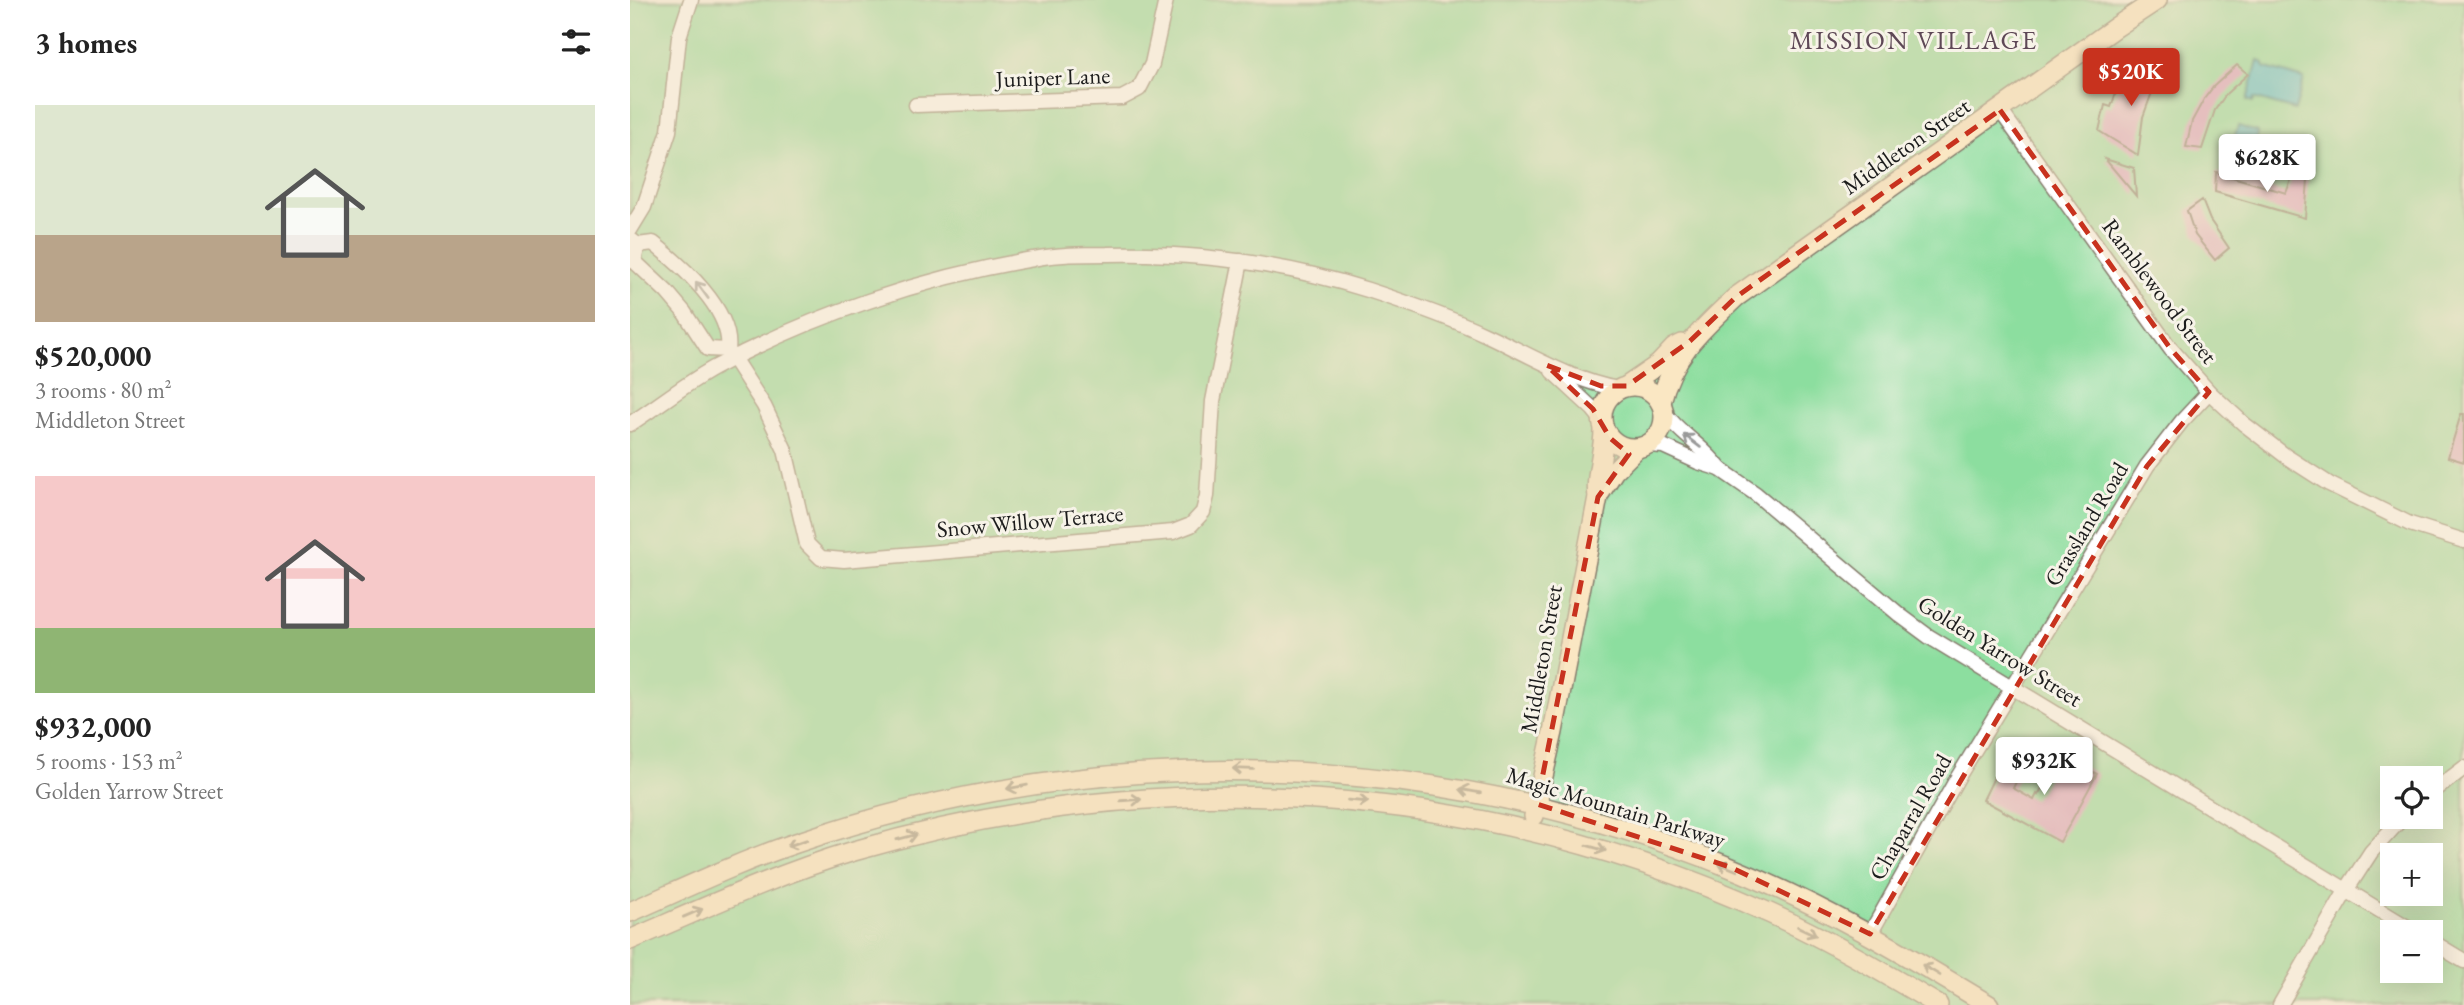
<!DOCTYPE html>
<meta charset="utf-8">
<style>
:root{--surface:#fff;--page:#f2f2f2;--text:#222;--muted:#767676;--accent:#c8321e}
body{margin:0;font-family:"EB Garamond",serif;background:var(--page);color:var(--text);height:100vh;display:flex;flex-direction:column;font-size:26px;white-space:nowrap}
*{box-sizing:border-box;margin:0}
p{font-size:23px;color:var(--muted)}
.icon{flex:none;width:38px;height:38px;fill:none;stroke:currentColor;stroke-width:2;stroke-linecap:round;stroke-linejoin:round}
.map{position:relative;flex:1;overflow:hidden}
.side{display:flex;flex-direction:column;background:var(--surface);width:630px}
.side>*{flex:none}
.controls{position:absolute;left:1750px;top:766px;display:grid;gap:14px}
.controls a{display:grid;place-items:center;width:63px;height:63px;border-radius:0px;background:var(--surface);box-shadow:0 7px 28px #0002;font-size:35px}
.price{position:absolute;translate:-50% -60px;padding:0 16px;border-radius:7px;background:#fff;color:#222;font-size:23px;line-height:46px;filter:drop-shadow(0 2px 4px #0008)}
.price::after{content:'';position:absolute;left:50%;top:42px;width:21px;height:16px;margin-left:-10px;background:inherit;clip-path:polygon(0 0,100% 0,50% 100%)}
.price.on{background:var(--accent);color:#fff}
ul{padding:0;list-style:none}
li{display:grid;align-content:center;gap:14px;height:371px;padding:0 35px}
li span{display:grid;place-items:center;height:217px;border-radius:0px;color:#555}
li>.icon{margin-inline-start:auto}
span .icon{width:126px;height:126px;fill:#fffc;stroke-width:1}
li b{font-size:30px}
h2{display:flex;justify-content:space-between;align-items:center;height:84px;padding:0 35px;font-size:30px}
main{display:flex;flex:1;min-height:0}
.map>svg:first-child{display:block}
.green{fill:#8cde9f;stroke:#547d5e;stroke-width:2;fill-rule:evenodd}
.water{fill:#55c2cc;stroke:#386f74;stroke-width:2}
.building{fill:#d89bc2}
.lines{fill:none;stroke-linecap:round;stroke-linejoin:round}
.street-casing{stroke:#867c6c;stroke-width:17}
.secondary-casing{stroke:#867c6c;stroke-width:22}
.street{stroke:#fff;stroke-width:14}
.secondary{stroke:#fae7c3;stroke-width:19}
.oneway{stroke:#999}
.oneway2{stroke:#968c78}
.marked{fill:none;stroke:#c8321e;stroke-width:5;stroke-dasharray:14 9;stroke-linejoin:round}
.labels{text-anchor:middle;stroke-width:6;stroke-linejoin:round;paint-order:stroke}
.street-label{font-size:23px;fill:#1c1c1c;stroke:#f7f3e8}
.quarter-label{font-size:26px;letter-spacing:2px;fill:#5e4856;stroke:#f7f3e8}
</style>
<main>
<section class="side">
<h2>3 homes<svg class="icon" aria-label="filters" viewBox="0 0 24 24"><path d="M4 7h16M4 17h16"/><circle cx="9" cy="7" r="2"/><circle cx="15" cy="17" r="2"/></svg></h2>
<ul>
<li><span style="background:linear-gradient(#dfe7d0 60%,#b9a48a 0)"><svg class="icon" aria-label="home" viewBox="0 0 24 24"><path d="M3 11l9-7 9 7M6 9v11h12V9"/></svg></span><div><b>$520,000</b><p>3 rooms · 80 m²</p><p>Middleton Street</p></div></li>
<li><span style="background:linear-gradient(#f6c9c9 70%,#8fb573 0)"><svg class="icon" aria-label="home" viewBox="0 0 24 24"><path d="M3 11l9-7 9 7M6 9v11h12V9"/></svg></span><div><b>$932,000</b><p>5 rooms · 153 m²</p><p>Golden Yarrow Street</p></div></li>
</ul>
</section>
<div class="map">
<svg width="1834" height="1005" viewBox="0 0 1834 1005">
<rect width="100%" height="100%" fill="#f7f3e8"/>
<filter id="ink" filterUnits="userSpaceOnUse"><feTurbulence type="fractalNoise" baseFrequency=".0143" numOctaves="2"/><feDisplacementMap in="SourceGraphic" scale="14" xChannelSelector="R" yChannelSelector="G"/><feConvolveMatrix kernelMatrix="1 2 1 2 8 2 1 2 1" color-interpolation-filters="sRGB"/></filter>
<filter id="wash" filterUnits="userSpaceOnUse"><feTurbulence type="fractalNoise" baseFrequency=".00686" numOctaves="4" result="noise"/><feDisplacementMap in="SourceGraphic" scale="28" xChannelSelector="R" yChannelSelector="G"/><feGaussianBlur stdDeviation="1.57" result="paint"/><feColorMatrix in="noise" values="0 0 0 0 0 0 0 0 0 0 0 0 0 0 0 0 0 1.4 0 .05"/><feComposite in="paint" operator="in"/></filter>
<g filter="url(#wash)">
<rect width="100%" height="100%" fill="#f1ddbc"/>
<path class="green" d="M0,0H1834V1005H0ZM1762,779H1801V817H1762ZM1762,856H1801V894H1762ZM1762,933H1801V971H1762Z"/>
<g class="water">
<polygon points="1628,61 1634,63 1634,67 1674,79 1665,110 1624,98 1623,102 1617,100"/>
<polygon points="1608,126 1627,132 1626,158 1613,155 1608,172 1595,168"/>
</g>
<g id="blocks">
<g class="building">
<polygon points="1537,61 1521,87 1524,87 1513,117 1508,155 1469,131 1475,105 1481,107 1488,87 1496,87 1504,68"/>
<polygon points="1607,65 1618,74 1597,93 1585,110 1572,149 1556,147 1562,121 1574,99 1584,86"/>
<polygon points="1475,159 1504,168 1506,196"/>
<polygon points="1586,172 1656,193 1663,175 1678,180 1675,218 1585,192"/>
<polygon points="1572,200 1580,220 1599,248 1585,260 1565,235 1557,211"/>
<polygon points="1831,414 1834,414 1834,462 1818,457"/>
<polygon points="1429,758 1435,761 1437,758 1467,774 1430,842 1353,800 1367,771 1369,772 1373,765 1389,776 1383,788 1404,800 1407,794 1408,795"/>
</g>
</g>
</g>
<g filter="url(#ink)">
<use href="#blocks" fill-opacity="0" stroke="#867c6c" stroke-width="2"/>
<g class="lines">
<g class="street-casing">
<g id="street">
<polyline points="286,105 492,98 509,89 522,64 536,0"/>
<polyline points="1370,110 1540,348 1579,392 1614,424 1657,457 1699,484 1780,524 1834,541"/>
<polyline points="0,230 14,207 39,131 49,37 61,0"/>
<path d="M0,239L8,245L23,243C52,266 103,310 98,350L134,406L155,450L177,544L191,558L214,560L543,532L561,525L573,512L577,496L583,401L611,261"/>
<polyline points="8,245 4,261 37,292 54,312 78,349 98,350"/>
<polyline points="922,371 963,409 972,420"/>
<path d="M1034,412C1050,435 1074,446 1090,469"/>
<path d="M0,424C28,406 55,384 84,368C182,315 293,278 403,259C427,254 453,254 477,254C566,252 653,263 738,290C778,303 819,317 857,335C900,355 940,380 988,389"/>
<polyline points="1017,445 1033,446 1068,462 1090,469 1126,494 1271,616 1298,636 1787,933"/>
<polyline points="1801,793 1834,768"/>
<polyline points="1240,934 1328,777 1517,466 1552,421 1579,392"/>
<polyline points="1801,941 1834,961"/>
<polyline points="1650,1005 1717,889 1741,852 1773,817"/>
</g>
</g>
<g class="secondary-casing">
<g id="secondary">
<circle cx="1003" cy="417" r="31"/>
<polyline points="997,386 1029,364 1044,348 1052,344"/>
<path d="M1031,402C1042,355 1072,329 1106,297L1486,27L1527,0"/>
<polyline points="968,496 984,471 1007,448"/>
<path d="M904,816L923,732L968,497C965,475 974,453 974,430"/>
<path d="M0,912C55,888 109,862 166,843C469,739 802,747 1099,867C1191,904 1275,954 1359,1005"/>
<path d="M0,940C74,908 147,874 224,851C529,762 849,781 1139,913C1197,939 1253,972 1308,1005"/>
</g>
</g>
<use href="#street" class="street"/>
<use href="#secondary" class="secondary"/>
</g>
<defs><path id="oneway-shaft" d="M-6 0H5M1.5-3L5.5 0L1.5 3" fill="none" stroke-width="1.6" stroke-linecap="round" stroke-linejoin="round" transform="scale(1.75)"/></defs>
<g class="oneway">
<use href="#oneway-shaft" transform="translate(72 290) rotate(-126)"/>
<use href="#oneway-shaft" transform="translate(1062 441) rotate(-143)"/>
</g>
<g class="oneway2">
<use href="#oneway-shaft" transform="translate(613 769) rotate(-178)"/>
<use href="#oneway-shaft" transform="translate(387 787) rotate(170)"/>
<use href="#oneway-shaft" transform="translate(840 791) rotate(-170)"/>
<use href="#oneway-shaft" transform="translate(501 800) rotate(-4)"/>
<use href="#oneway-shaft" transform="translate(728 801) rotate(5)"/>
<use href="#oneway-shaft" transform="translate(277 837) rotate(-15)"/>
<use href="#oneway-shaft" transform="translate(167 843) rotate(161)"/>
<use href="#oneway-shaft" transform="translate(966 848) rotate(16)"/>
<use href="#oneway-shaft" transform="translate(1098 867) rotate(-158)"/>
<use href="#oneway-shaft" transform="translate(63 913) rotate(-23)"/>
<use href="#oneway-shaft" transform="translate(1177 931) rotate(26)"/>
<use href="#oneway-shaft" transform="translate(1301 970) rotate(-149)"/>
</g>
</g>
<path d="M0 0H1834V1005H0ZM1370,110L1540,348L1579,392L1517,466L1240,934L1100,867L907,804L968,497L999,454L980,438L963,409L916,365L971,386H997L1060,341L1106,297Z" fill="#f1ddbc" fill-opacity=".55" fill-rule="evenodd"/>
<path class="marked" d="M1370,110L1540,348L1579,392L1517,466L1240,934L1100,867L907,804L968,497L999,454L980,438L963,409L916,365L971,386H997L1060,341L1106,297Z"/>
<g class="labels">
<g class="street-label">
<text transform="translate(423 77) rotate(-2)" y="8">Juniper Lane</text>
<text transform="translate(1276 146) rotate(-35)" y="8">Middleton Street</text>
<text transform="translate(1530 291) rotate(53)" y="8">Ramblewood Street</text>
<text transform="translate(400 521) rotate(-5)" y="8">Snow Willow Terrace</text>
<text transform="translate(1456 524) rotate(-59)" y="8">Grassland Road</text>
<text transform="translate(1370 651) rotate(32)" y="8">Golden Yarrow Street</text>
<text transform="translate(911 659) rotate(-80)" y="8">Middleton Street</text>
<text transform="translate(986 807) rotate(17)" y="8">Magic Mountain Parkway</text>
<text transform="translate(1280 817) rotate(-60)" y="8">Chaparral Road</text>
</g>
<g class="quarter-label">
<text x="1284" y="49">MISSION VILLAGE</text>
</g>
</g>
</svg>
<div class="controls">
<a><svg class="icon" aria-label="locate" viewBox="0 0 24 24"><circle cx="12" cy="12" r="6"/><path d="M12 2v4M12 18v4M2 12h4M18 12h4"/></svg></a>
<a>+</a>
<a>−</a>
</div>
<b class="price on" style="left:1501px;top:108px">$520K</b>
<b class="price" style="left:1637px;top:194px">$628K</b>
<b class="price" style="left:1414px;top:797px">$932K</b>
</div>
</main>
